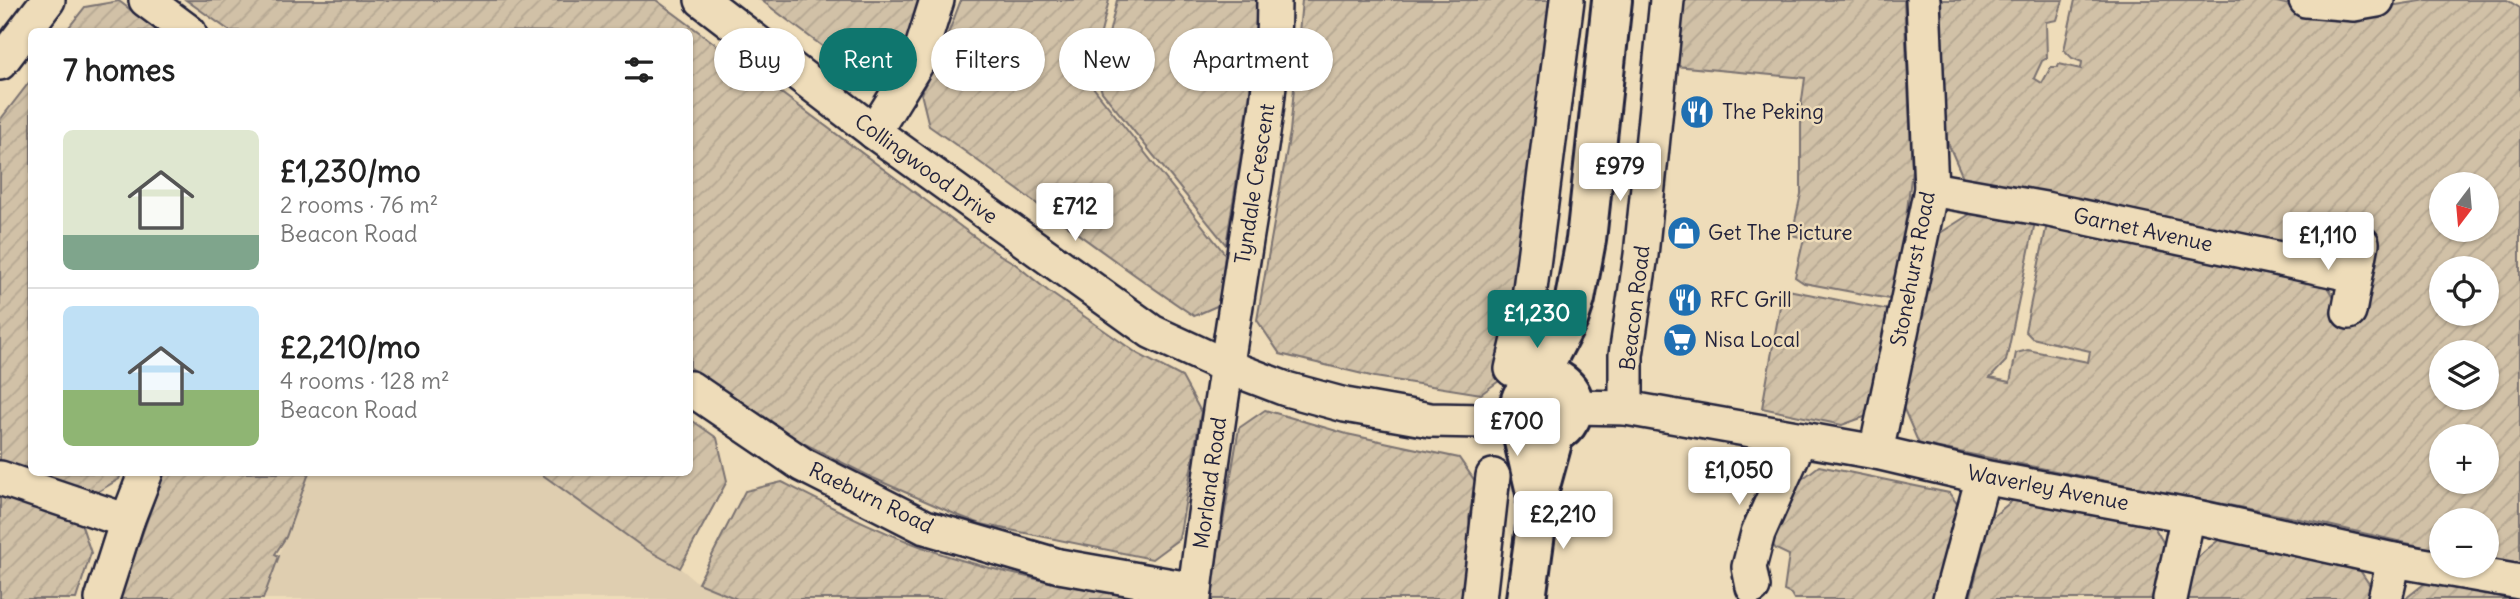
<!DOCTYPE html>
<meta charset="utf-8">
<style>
:root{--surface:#fff;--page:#f2f2f2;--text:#222;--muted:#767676;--line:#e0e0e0;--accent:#0f766e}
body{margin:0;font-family:Delius,sans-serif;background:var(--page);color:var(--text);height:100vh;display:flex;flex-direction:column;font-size:26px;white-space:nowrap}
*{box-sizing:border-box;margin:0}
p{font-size:23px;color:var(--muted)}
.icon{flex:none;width:38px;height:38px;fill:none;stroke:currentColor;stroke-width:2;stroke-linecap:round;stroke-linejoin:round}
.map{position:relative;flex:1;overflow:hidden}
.details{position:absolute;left:28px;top:28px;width:665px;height:448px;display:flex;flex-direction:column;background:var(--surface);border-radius:10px;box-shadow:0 2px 5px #0004}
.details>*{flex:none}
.banner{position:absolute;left:714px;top:28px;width:665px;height:63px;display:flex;gap:14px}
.needle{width:46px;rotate:196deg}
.fabs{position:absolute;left:2429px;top:172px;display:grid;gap:14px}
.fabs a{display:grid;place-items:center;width:70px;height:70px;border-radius:50%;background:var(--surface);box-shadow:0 2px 5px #0004;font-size:35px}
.price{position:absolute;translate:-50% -60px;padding:0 16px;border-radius:7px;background:#fff;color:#222;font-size:23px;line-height:46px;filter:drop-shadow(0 2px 4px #0008)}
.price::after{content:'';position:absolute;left:50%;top:42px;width:21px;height:16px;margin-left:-10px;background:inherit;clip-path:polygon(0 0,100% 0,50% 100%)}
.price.selected{background:var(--accent);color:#fff}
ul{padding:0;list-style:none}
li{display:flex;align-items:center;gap:21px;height:175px;padding:0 35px}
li+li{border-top:2px solid var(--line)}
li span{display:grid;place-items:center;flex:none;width:196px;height:140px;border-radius:10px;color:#555}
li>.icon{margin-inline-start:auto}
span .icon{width:84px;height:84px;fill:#fffc;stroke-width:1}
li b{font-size:30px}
h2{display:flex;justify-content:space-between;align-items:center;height:84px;padding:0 35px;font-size:30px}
.tag{padding:0 24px;border-radius:32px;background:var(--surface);box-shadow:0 2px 5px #0004;font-size:24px;line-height:63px}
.tag.selected{background:var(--accent);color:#fff}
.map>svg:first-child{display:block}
.built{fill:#dfceb0}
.garden{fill:url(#garden-furrows);stroke:#7a7271;stroke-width:2;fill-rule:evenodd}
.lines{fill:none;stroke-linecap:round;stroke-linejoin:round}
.minor-casing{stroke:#22223b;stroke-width:38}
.major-casing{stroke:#22223b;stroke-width:44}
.minor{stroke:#eedcb9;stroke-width:33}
.major{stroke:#eedcb9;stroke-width:38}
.labels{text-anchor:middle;stroke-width:5;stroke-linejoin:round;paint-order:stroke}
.poi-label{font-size:21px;fill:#22223b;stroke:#eedcb9;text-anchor:start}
.street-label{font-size:21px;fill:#22223b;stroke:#eedcb9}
</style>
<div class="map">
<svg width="2520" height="599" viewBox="0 0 2520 599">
<defs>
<pattern id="garden-furrows" width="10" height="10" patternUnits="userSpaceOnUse" patternTransform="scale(1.75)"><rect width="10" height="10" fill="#d1c1a7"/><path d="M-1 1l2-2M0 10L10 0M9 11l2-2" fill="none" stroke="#b3a691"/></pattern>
</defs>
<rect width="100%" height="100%" fill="#eedcb9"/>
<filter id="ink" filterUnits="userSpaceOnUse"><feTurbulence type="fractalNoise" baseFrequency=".0143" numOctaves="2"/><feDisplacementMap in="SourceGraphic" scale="14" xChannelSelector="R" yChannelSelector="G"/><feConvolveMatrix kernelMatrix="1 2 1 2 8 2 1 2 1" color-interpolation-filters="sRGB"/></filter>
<g filter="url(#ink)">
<polygon class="built" points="309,472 540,473 644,548 680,568 698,583 737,599 263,599"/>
<g class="garden">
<polygon points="186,0 656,0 995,252 1014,263 1048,291 1138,354 1182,377 1201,412 1179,539 1152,559 981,524 957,515 873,478 787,435 690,368 690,32 230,31"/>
<polygon points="761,0 919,0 899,62 859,74"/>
<path d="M961,0H1109L1089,82L1225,254L1219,305L1194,316C1103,255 1018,188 929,126L921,93L940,55Z"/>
<path d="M1117,0H1258C1255,82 1239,164 1226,245L1102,92L1098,80Z"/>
<polygon points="1302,0 1557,0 1509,333 1499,381 1481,394 1375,377 1280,354 1257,320 1290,132"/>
<polygon points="1682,0 1904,0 1912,170 1904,234 1890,299 1804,283 1795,277 1804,238 1792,235 1801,194 1801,107 1805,78 1675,66"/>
<path d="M1939,0H2063L2057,20L2046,22L2047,58L2042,61L2034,78L2042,83L2051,67H2058L2059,64L2081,69L2082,62L2072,58L2064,50L2075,0H2268L2298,7L2390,6L2427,0H2507L2520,8V567L2487,560V520H2441V551L2315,522L1919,444L1903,407L1937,235L1978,209L2035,222L2006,361L1990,378L2010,382L2016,353L2028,350L2088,362L2090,351L2032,338L2025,331L2047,224L2325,282L2336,300L2374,259L2378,237L2369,233L2352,234L2276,246L1965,182L1944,134ZM2441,184H2487V229H2441ZM2441,268H2487V313H2441ZM2441,352H2487V397H2441ZM2441,436H2487V481H2441Z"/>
<polygon points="119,1 158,31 66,31 85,7"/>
<polygon points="31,80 32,472 122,473 119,479 89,497 0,467 0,120"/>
<polygon points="1783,289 1889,310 1867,416 1842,425 1762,408"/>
<polygon points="1265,410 1347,434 1459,458 1477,484 1469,518 1472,546 1463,599 1210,599 1239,428"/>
<polygon points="690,419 717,438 727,481 680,568 644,548 540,473 690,472"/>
<polygon points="1819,466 1949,493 1964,513 1941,599 1794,599 1791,594 1784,591 1789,555 1776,549 1771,543 1782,513 1793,496 1798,482"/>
<polygon points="164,473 309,473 286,537 275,554 279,556 263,599 119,599"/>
<path d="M782,482C835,509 891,538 948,556C1011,576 1076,587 1141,599H737L698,583L745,491Z"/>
<polygon points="0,488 79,517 91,553 76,599 0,599"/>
<polygon points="2018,496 2150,520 2170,554 2160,599 1970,599 1990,519"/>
<path d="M2223,537L2357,566L2377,596L2376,599H2186C2193,561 2191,560 2223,537Z"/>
<polygon points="2429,580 2520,599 2405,599"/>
</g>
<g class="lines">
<g class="minor-casing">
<g id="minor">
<polyline points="146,0 189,32"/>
<polyline points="702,0 874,132 1152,332 1226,366 1286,389 1345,405 1430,420 1484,421 1518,417"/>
<polyline points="2306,0 2354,4 2377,0"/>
<polyline points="0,63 48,0"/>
<polyline points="874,132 918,61 937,0"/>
<polyline points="1931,189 2045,209 2355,275"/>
<polyline points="2349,312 2362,243"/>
<polyline points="1512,369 1529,297 1567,0"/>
<polyline points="690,388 803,465 925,527 1059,566 1195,590"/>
<polyline points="1574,407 1626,408 1876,452 1983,477 2188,515 2394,560 2520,582"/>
<polyline points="1626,408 1626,355 1641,255 1667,0"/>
<polyline points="1876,452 1931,189 1923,0"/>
<polyline points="0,478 127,521"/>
<polyline points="1753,587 1749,567 1758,533 1800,439"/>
<polyline points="102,599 127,521 146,472"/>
<path d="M1194,599C1208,481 1227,364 1245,247C1258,165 1274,83 1274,0"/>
<polyline points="1479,599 1493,476"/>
<polyline points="1950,599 1983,477"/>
<polyline points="2170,599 2188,515"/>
<polyline points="2385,599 2394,560"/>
</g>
</g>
<g class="major-casing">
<g id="major">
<path d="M1529,435C1566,446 1593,399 1555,379L1533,386"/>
<polyline points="1537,497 1517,411 1522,397 1533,386 1569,317 1575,299 1586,240 1612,0"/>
<polyline points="1526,599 1536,526 1537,497 1554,435"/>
</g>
</g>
<use href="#minor" class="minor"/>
<use href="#major" class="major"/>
</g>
</g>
<defs>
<g id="restaurant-disc" transform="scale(1.75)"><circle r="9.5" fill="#1f6fb2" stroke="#eedcb9"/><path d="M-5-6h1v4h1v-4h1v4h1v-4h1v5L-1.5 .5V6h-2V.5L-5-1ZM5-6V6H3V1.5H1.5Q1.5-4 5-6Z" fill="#fff"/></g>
<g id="shop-disc" transform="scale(1.75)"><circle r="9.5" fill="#1f6fb2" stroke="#eedcb9"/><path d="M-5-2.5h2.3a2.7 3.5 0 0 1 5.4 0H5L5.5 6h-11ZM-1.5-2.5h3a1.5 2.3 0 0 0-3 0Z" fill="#fff"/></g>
<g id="supermarket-disc" transform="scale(1.75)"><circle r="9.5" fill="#1f6fb2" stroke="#eedcb9"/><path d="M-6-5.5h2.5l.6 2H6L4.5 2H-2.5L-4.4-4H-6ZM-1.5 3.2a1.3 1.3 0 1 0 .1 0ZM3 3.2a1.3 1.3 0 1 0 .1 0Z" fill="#fff"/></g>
</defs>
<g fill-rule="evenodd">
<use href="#restaurant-disc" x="1697" y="112"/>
<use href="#shop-disc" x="1684" y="233"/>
<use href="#restaurant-disc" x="1685" y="300"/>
<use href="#supermarket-disc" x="1680" y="340"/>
</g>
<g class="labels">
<g class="poi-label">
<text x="1722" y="119">The Peking</text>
<text x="1708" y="240">Get The Picture</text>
<text x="1710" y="307">RFC Grill</text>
<text x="1704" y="347">Nisa Local</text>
</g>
<g class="street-label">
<text transform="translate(926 169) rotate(36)" y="7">Collingwood Drive</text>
<text transform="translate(1255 184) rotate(-81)" y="7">Tyndale Crescent</text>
<text transform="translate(2143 230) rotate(12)" y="7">Garnet Avenue</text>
<text transform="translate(1913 269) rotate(-79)" y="7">Stonehurst Road</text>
<text transform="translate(1635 308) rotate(-83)" y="7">Beacon Road</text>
<text transform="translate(1210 483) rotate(-82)" y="7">Morland Road</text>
<text transform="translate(2048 488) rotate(11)" y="7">Waverley Avenue</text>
<text transform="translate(871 498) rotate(26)" y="7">Raeburn Road</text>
</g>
</g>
</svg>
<div class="fabs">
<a><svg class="needle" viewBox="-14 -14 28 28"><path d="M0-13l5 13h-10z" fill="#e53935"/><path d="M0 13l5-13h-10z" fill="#767676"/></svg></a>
<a><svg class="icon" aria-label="locate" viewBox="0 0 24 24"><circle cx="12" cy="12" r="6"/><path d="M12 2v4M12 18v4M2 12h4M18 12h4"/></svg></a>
<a><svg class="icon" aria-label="layers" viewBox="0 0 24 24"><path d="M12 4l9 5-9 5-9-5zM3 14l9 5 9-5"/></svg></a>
<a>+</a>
<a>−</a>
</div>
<b class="price" style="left:1620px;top:203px">£979</b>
<b class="price" style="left:1075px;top:243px">£712</b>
<b class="price" style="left:2328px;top:272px">£1,110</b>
<b class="price selected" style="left:1537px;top:350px">£1,230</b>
<b class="price" style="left:1517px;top:458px">£700</b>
<b class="price" style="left:1739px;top:507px">£1,050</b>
<b class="price" style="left:1563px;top:551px">£2,210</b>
<div class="banner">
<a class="tag">Buy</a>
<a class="tag selected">Rent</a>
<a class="tag">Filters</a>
<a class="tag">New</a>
<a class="tag">Apartment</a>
</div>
<section class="details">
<h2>7 homes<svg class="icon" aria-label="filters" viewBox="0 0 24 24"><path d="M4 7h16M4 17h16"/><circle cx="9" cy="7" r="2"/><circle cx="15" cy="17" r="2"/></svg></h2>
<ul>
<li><span style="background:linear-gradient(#dfe7d0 75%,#7fa58c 0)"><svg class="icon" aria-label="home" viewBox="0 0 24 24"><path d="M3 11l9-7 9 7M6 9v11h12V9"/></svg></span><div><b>£1,230/mo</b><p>2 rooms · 76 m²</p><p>Beacon Road</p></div></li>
<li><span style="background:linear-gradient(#bfe0f5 60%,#8fb573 0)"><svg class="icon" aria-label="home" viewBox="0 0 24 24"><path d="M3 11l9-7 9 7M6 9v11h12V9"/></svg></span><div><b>£2,210/mo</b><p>4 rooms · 128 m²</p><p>Beacon Road</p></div></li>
</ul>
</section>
</div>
